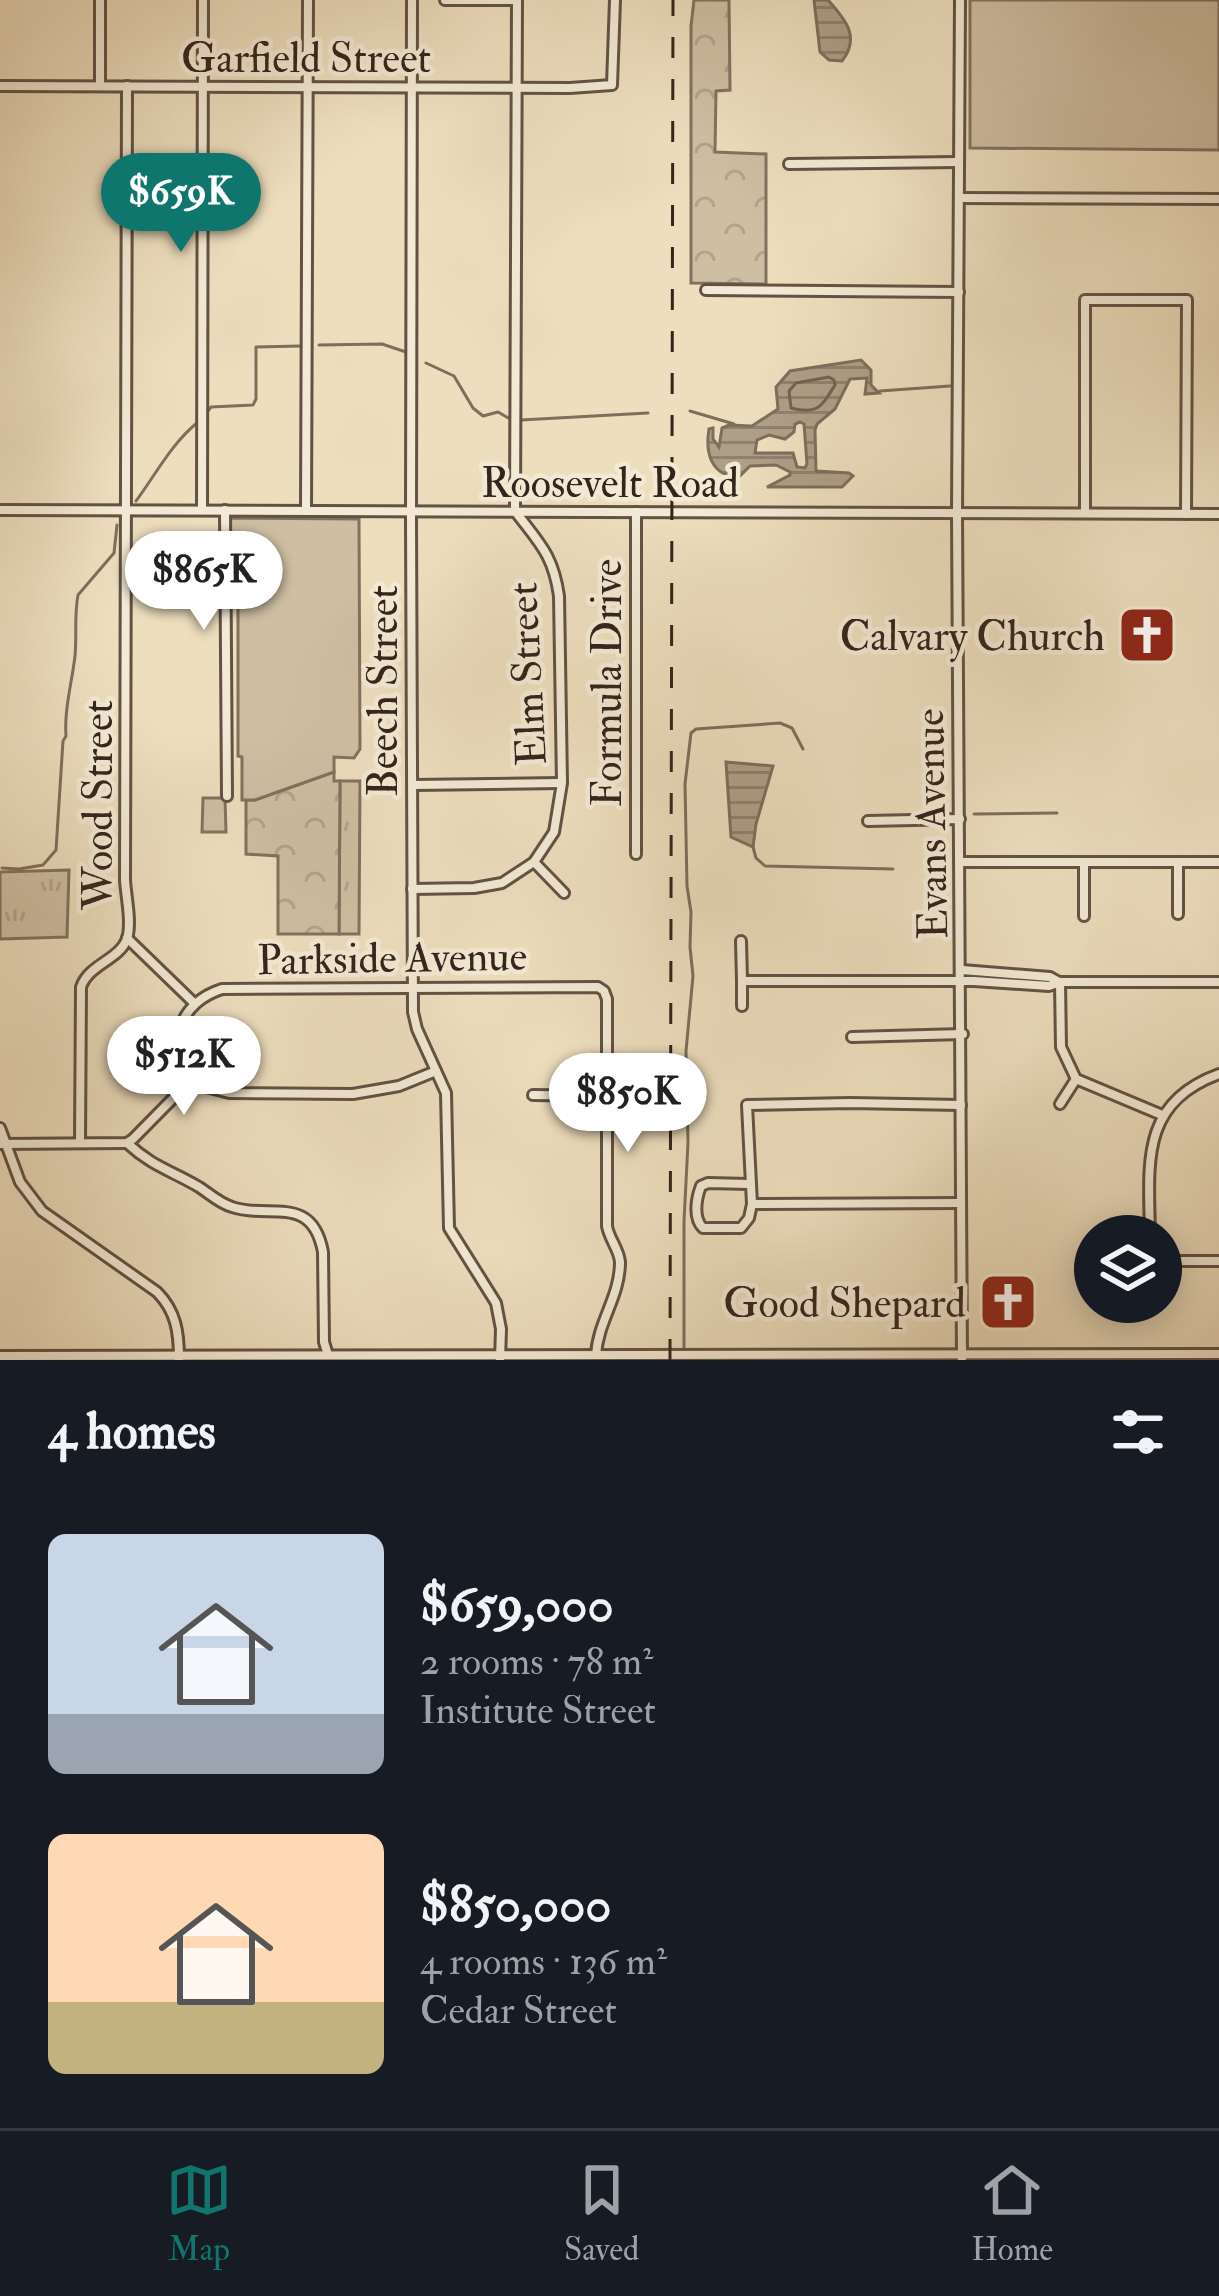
<!DOCTYPE html>
<meta charset="utf-8">
<style>
:root{--surface:#171b24;--page:#242831;--text:#f1f3f6;--muted:#9ea1a6;--line:#363941;--accent:#0f766e}
body{margin:0;font-family:"IM FELL Double Pica",serif;background:var(--page);color:var(--text);height:100vh;display:flex;flex-direction:column;font-size:45px;white-space:nowrap}
*{box-sizing:border-box;margin:0}
p{font-size:39px;color:var(--muted)}
.icon{flex:none;width:66px;height:66px;fill:none;stroke:currentColor;stroke-width:2;stroke-linecap:round;stroke-linejoin:round}
.map{position:relative;height:1360px;overflow:hidden}
.side{display:flex;flex-direction:column;background:var(--surface);flex:1}
.side>*{flex:none}
.controls{position:absolute;left:1074px;top:1215px;display:grid;gap:24px}
.controls a{display:grid;place-items:center;width:108px;height:108px;border-radius:50%;background:var(--surface);box-shadow:0 6px 30px #0003;font-size:60px}
.price{position:absolute;translate:-50% -102px;padding:0 27px;border-radius:42px;background:#fff;color:#222;font-size:39px;line-height:78px;filter:drop-shadow(0 3px 6px #0008)}
.price::after{content:'';position:absolute;left:50%;top:72px;width:36px;height:27px;margin-left:-18px;background:inherit;clip-path:polygon(0 0,100% 0,50% 100%)}
.price.selected{background:var(--accent);color:#fff}
ul{padding:0;list-style:none}
li{display:flex;align-items:center;gap:36px;height:300px;padding:0 48px}
li span{display:grid;place-items:center;flex:none;width:336px;height:240px;border-radius:18px;color:#555}
li>.icon{margin-inline-start:auto}
span .icon{width:144px;height:144px;fill:#fffc;stroke-width:1}
li b{font-size:51px}
h2{display:flex;justify-content:space-between;align-items:center;height:144px;padding:0 48px;font-size:51px}
.menu{display:flex;justify-content:space-around;align-items:center;height:168px;border-top:3px solid var(--line);background:var(--surface);font-size:33px;color:var(--muted)}
.menu a{display:grid;justify-items:center;gap:6px}
.menu .selected{color:var(--accent)}
.map>svg:first-child{display:block}
.grass{fill:url(#grass-tufts);stroke:#82715f;stroke-width:3}
.forest{fill:url(#forest-crowns);stroke:#82715f;stroke-width:3}
.green{fill:#cebea2;stroke:#82715f;stroke-width:3}
.water{fill:url(#water-rules);stroke:#7e6e5c;stroke-width:3;fill-rule:evenodd}
.lines{fill:none;stroke-linecap:round;stroke-linejoin:round}
.shore{stroke:#726252;stroke-width:3}
.stream{stroke:#7e6e5c;stroke-width:3}
.minor-casing{stroke:#635244;stroke-width:14}
.minor{stroke:#f3ead5;stroke-width:8}
.rail{stroke:#35241c;stroke-width:3;stroke-dasharray:21 21;stroke-linecap:butt}
.labels{text-anchor:middle;stroke-width:9;stroke-linejoin:round;paint-order:stroke}
.street-label{font-size:42px;fill:#35241c;stroke:#f3ead5}
.poi-label{font-size:42px;fill:#35241c;stroke:#f3ead5;text-anchor:end}
</style>
<div class="map">
<svg width="1219" height="1360" viewBox="0 0 1219 1360">
<defs>
<pattern id="grass-tufts" width="24" height="20" patternUnits="userSpaceOnUse" patternTransform="scale(3)"><rect width="24" height="20" fill="#cebea2"/><path d="M3 7l-1-3M5 7V3M7 7l1-3M15 17l-1-3M17 17v-4M19 17l1-3" fill="none" stroke="#b2a38b"/></pattern>
<pattern id="forest-crowns" width="20" height="18" patternUnits="userSpaceOnUse" patternTransform="scale(3)"><rect width="20" height="18" fill="#cebea2"/><path d="M2 6a3 3 0 1 1 6 0M12 15a3 3 0 1 1 6 0" fill="none" stroke="#b2a38b"/></pattern>
<pattern id="water-rules" width="6" height="5" patternUnits="userSpaceOnUse" patternTransform="scale(3)"><rect width="6" height="5" fill="#ae9f87"/><path d="M0 2.5h6" fill="none" stroke="#8e816e"/></pattern>
</defs>
<rect width="100%" height="100%" fill="#eddebe"/>
<filter id="stains"><feTurbulence type="fractalNoise" baseFrequency=".00167" numOctaves="4"/><feColorMatrix values="0 0 0 0 .2 0 0 0 0 .09 0 0 0 0 .02 0 0 0 .5 -.17"/></filter>
<radialGradient id="worn" r=".72"><stop offset=".6" stop-color="#630" stop-opacity="0"/><stop offset="1" stop-color="#630" stop-opacity=".3"/></radialGradient>
<g class="grass">
<polygon points="340,781 360,781 359,934 339,934"/>
<polygon points="69,870 67,937 0,939 0,872"/>
</g>
<g class="forest">
<polygon points="694,0 729,0 730,90 716,91 715,152 766,154 766,284 691,283 691,26"/>
<polygon points="334,772 334,781 340,781 339,934 278,934 278,856 246,854 246,800 255,800"/>
</g>
<g class="green">
<polygon points="970,0 1219,0 1219,150 970,148"/>
<polygon points="228,518 359,519 360,749 354,758 334,757 334,772 255,800 242,800 242,757 238,756 238,561 229,560"/>
<polygon points="203,798 225,798 226,832 202,832"/>
</g>
<g class="water">
<path d="M814,0H828C845,19 861,37 842,61L829,60L820,52Z"/>
<path d="M861,360L871,370V385L879,393L865,394L867,378L850,379L835,409L817,424L815,430L816,471L849,473L853,476L842,487H767L790,475V472L776,465L750,466L739,477C711,476 705,453 709,429L713,428V439L719,447L722,428L729,425L752,426L778,409L776,387L790,371ZM800,422L804,424L807,464L805,468L797,467L793,453H755L757,440L769,435L785,439L794,432L795,424Z"/>
<polygon points="726,762 773,766 756,824 753,847 731,837"/>
</g>
<g class="lines">
<path class="shore" d="M829,377L834,380L835,385C821,407 818,415 791,408L789,391L796,383Z"/>
<g class="stream">
<polyline points="319,345 382,344 406,352"/>
<polyline points="426,363 454,376 473,408 483,416 498,412 510,419"/>
<polyline points="880,391 950,386"/>
<polyline points="208,411 211,407 253,405 256,399 256,347 300,346"/>
<polyline points="690,411 734,424"/>
<polyline points="521,420 648,413"/>
<path d="M136,501C156,474 171,444 198,422"/>
<polyline points="974,814 1057,813"/>
<polyline points="753,847 756,858 765,866 893,869"/>
<path d="M2,868L19,869L43,865L56,850L63,741L66,736C64,710 72,682 75,656C77,636 74,615 78,595L114,553L117,525"/>
<polyline points="684,1349 684,1221 688,1143 686,1051 693,976 690,947 691,912 687,886 685,784 691,733 696,729 780,723 792,728 803,749"/>
</g>
<g class="minor-casing">
<g id="minor">
<polyline points="100,0 100,86"/>
<polyline points="412,0 411,519 413,1012 417,1029 446,1093 449,1228 496,1303 501,1329 500,1360"/>
<polyline points="960,0 957,513 962,1360"/>
<polyline points="0,86 570,88 612,85 615,0"/>
<polyline points="789,164 959,162"/>
<polyline points="959,198 1219,199"/>
<polyline points="706,290 959,292"/>
<polyline points="0,510 1219,514"/>
<polyline points="202,510 203,0"/>
<polyline points="225,510 227,796"/>
<polyline points="306,511 308,0"/>
<polyline points="636,512 636,854"/>
<polyline points="1085,513 1085,300 1187,300 1186,514"/>
<polyline points="413,785 561,783"/>
<polyline points="868,821 960,819"/>
<polyline points="534,862 564,893"/>
<polyline points="960,862 1219,862"/>
<polyline points="1178,862 1178,914"/>
<polyline points="1084,863 1084,916"/>
<path d="M412,889L474,888L502,883L534,862L554,832L562,783L559,596C553,554 539,543 515,511L517,0H445"/>
<polyline points="127,938 194,1003"/>
<polyline points="741,941 742,981"/>
<polyline points="962,970 1050,977 1059,982"/>
<polyline points="1060,982 1061,1047 1076,1079 1162,1115"/>
<polyline points="742,1006 742,981 974,981 1049,986 1060,982 1219,982"/>
<polyline points="852,1037 963,1034"/>
<polyline points="194,1077 206,1087 229,1093 353,1094 399,1086 436,1071"/>
<polyline points="533,1095 606,1096"/>
<polyline points="1060,1104 1076,1079"/>
<path d="M0,1128L20,1182L42,1211L157,1292C176,1311 179,1332 179,1359"/>
<path d="M80,1143L81,987C89,964 119,960 127,939C132,922 126,897 125,880L127,86"/>
<path d="M127,1143C153,1167 170,1170 199,1187C210,1194 219,1203 232,1207C269,1220 312,1193 323,1252L324,1342L328,1355"/>
<path d="M0,1144L127,1143L133,1139L194,1077C164,1042 181,1002 222,989L598,987L604,991L607,999V1226C609,1239 619,1249 620,1262C620,1297 598,1321 596,1355"/>
<path d="M749,1184L708,1183L701,1186C696,1199 693,1218 703,1228H741L749,1218L752,1204L747,1105L850,1103L961,1105"/>
<polyline points="752,1204 961,1203"/>
<path d="M1150,1236C1149,1165 1139,1103 1219,1074"/>
<polyline points="1161,1261 1219,1261"/>
<polyline points="0,1356 1219,1354"/>
</g>
</g>
<use href="#minor" class="minor"/>
<polyline class="rail" points="670,1360 673,0"/>
</g>
<defs>
<g id="church-square" transform="scale(3)"><rect x="-9" y="-9" width="18" height="18" rx="4" fill="#8f2418" stroke="#f3ead5"/><path d="M-1.2-6h2.4v3.5h3.3v2.4h-3.3V6h-2.4V-.1h-3.3v-2.4h3.3Z" fill="#fff"/></g>
</defs>
<g fill-rule="evenodd">
<use href="#church-square" x="1147" y="635"/>
<use href="#church-square" x="1008" y="1302"/>
</g>
<g class="labels">
<g class="street-label">
<text x="306" y="72">Garfield Street</text>
<text x="610" y="497">Roosevelt Road</text>
<text transform="translate(526 674) rotate(-93)" y="15">Elm Street</text>
<text transform="translate(606 683) rotate(-90)" y="15">Formula Drive</text>
<text transform="translate(382 691) rotate(-90)" y="15">Beech Street</text>
<text transform="translate(97 805) rotate(-90)" y="15">Wood Street</text>
<text transform="translate(930 824) rotate(-91)" y="15">Evans Avenue</text>
<text transform="translate(392 957) rotate(-1)" y="15">Parkside Avenue</text>
</g>
<g class="poi-label">
<text x="1105" y="650">Calvary Church</text>
<text x="966" y="1317">Good Shepard</text>
</g>
</g>
<rect width="100%" height="100%" filter="url(#stains)"/>
<rect width="100%" height="100%" fill="url(#worn)"/>
</svg>
<div class="controls">
<a><svg class="icon" aria-label="layers" viewBox="0 0 24 24"><path d="M12 4l9 5-9 5-9-5zM3 14l9 5 9-5"/></svg></a>
</div>
<b class="price selected" style="left:181px;top:255px">$659K</b>
<b class="price" style="left:204px;top:633px">$865K</b>
<b class="price" style="left:184px;top:1118px">$512K</b>
<b class="price" style="left:628px;top:1155px">$850K</b>
</div>
<section class="side">
<h2>4 homes<svg class="icon" aria-label="filters" viewBox="0 0 24 24"><path d="M4 7h16M4 17h16"/><circle cx="9" cy="7" r="2"/><circle cx="15" cy="17" r="2"/></svg></h2>
<ul>
<li><span style="background:linear-gradient(#c9d6e8 75%,#9aa5b1 0)"><svg class="icon" aria-label="home" viewBox="0 0 24 24"><path d="M3 11l9-7 9 7M6 9v11h12V9"/></svg></span><div><b>$659,000</b><p>2 rooms · 78 m²</p><p>Institute Street</p></div></li>
<li><span style="background:linear-gradient(#ffd9b3 70%,#c2b280 0)"><svg class="icon" aria-label="home" viewBox="0 0 24 24"><path d="M3 11l9-7 9 7M6 9v11h12V9"/></svg></span><div><b>$850,000</b><p>4 rooms · 136 m²</p><p>Cedar Street</p></div></li>
</ul>
</section>
<nav class="menu">
<a class="selected"><svg class="icon" aria-label="map" viewBox="0 0 24 24"><path d="M3 6l6-2 6 2 6-2v14l-6 2-6-2-6 2zM9 4v14M15 6v14"/></svg>Map</a>
<a><svg class="icon" aria-label="saved" viewBox="0 0 24 24"><path d="M7 4h10v16l-5-4-5 4z"/></svg>Saved</a>
<a><svg class="icon" aria-label="home" viewBox="0 0 24 24"><path d="M3 11l9-7 9 7M6 9v11h12V9"/></svg>Home</a>
</nav>
